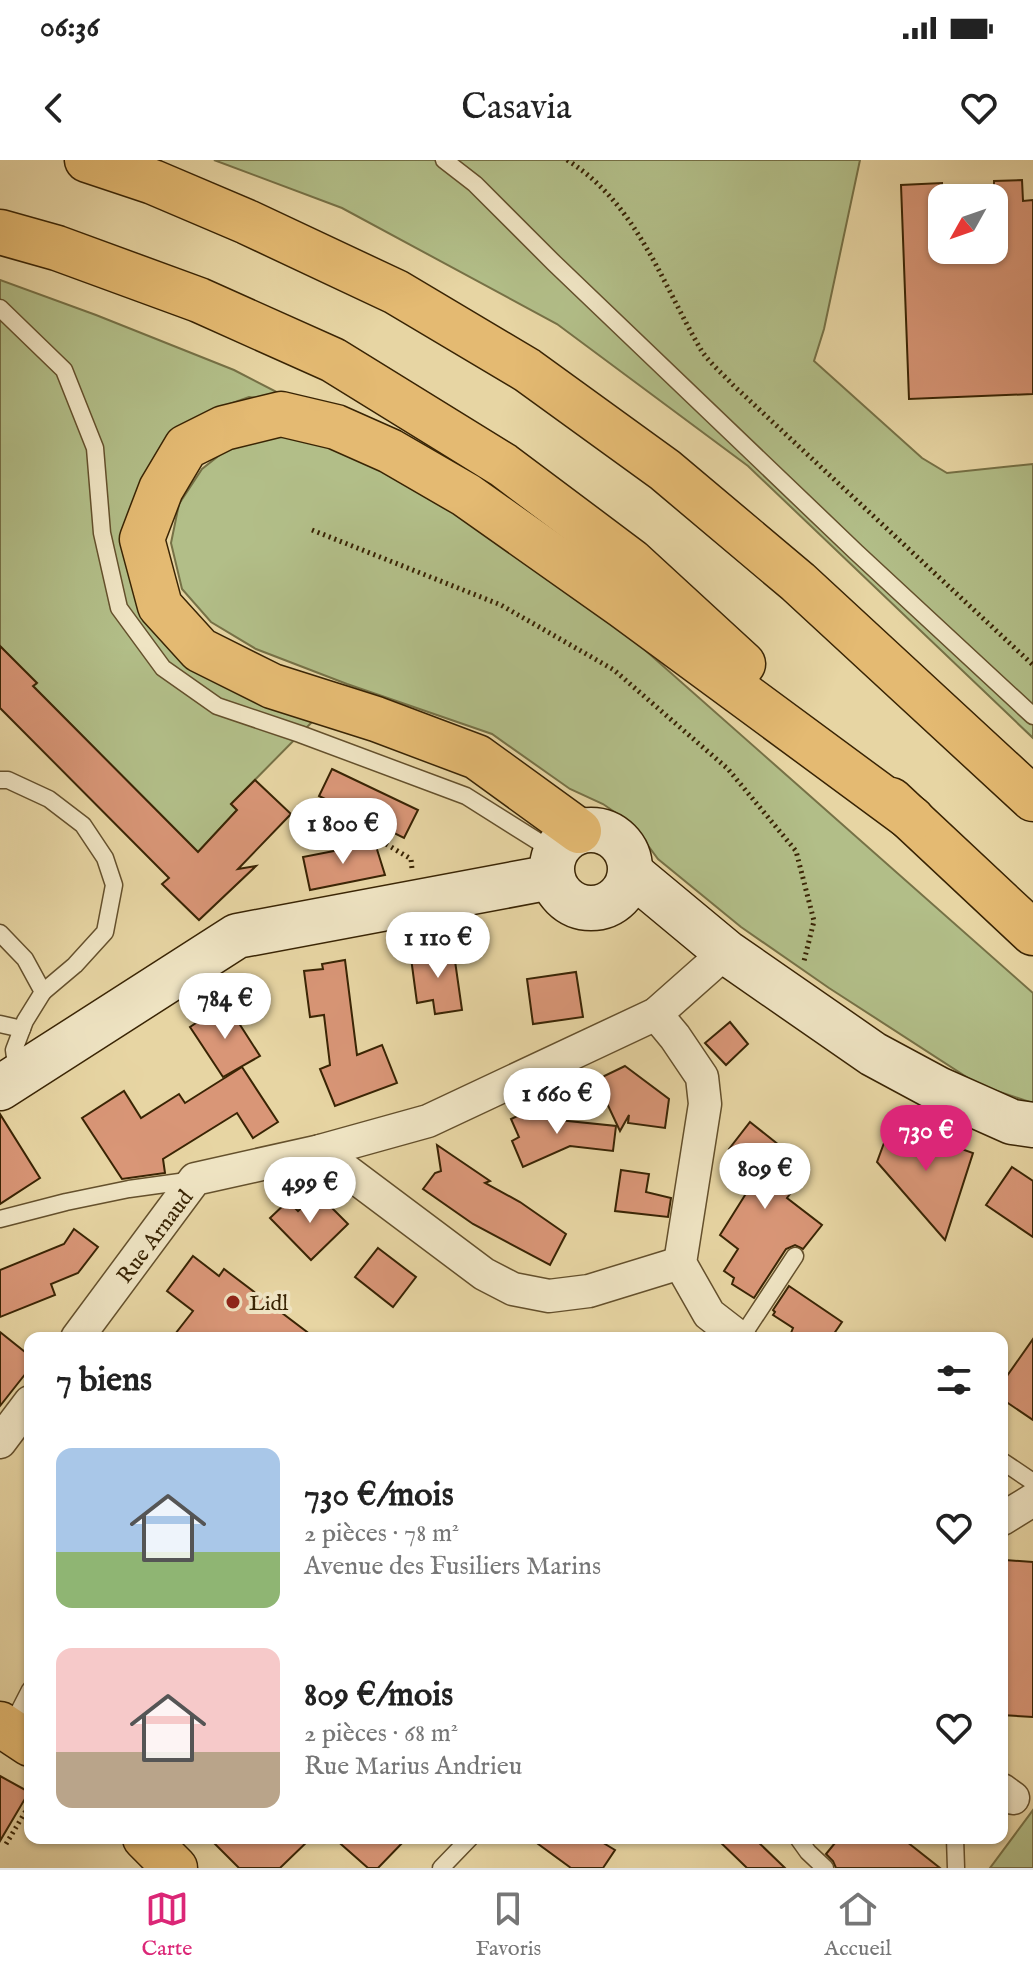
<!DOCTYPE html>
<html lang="fr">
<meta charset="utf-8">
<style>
:root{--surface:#fff;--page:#f2f2f2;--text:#222;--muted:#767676;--line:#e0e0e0;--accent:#db2777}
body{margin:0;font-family:"IM FELL English",serif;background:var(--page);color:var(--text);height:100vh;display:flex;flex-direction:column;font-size:30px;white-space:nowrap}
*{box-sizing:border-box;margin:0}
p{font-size:26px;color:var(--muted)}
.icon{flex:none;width:44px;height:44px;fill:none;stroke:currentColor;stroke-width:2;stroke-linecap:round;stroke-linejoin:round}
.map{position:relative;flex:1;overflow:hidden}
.panel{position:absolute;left:24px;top:1172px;width:984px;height:512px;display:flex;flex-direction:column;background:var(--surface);border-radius:16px;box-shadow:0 2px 6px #0004}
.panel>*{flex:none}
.needle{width:52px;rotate:230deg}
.controls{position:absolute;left:928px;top:24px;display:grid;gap:16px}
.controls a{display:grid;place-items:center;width:80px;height:80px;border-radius:16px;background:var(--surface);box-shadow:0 2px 6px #0004;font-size:40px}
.price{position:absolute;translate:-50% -68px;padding:0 18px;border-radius:28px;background:#fff;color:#222;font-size:26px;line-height:52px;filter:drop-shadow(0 2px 4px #0008)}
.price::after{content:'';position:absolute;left:50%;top:48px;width:24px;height:18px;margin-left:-12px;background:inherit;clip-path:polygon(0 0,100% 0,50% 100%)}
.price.selected{background:var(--accent);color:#fff}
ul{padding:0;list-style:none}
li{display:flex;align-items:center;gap:24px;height:200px;padding:0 32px}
li span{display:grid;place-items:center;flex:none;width:224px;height:160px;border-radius:16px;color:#555}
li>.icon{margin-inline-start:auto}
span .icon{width:96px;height:96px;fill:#fffc;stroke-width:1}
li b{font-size:34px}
h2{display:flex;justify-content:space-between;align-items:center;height:96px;padding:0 32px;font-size:34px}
.status{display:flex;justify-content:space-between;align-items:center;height:56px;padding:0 40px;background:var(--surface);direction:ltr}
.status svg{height:22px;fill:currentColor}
header{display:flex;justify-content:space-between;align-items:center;height:104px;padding:0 32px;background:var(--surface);font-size:36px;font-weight:600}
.tab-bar{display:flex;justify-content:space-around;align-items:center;height:112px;border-top:2px solid var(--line);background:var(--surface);font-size:22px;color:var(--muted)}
.tab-bar a{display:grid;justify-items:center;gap:4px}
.tab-bar .selected{color:var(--accent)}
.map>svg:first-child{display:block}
.green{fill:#b2be88;stroke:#767146;stroke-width:2}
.building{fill:#d99677;stroke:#392404;stroke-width:2}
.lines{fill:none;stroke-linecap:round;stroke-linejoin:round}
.lane-casing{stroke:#64502c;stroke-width:19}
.street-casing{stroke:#64502c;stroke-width:35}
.secondary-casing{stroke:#392404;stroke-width:47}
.primary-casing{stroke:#392404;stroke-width:47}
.highway-casing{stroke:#392404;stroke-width:47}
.path{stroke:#392404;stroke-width:5;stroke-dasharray:2 4;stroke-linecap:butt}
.lane{stroke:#efe4c3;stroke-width:16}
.street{stroke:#efe4c3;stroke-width:32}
.secondary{stroke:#efe4c3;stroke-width:44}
.primary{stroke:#e4ba72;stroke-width:44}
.highway{stroke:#e4ba72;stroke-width:44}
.poi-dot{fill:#8f2418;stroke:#efe4c3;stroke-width:3}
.labels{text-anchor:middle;stroke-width:8;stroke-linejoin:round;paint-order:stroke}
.street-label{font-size:22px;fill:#392404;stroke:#efe4c3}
.poi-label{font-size:22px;fill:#392404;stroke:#efe4c3;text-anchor:start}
</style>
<div class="status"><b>06:36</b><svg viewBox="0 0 49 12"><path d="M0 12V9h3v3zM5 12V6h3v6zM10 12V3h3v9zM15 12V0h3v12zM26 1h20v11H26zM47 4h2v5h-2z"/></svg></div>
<header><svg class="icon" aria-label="back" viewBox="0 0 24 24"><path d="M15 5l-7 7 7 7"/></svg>Casavia<svg class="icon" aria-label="heart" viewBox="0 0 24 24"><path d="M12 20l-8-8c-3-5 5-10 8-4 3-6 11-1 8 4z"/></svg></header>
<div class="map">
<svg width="1033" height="1708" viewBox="0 0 1033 1708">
<rect width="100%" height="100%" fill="#e7d5a3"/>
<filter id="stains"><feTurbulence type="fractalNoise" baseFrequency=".0025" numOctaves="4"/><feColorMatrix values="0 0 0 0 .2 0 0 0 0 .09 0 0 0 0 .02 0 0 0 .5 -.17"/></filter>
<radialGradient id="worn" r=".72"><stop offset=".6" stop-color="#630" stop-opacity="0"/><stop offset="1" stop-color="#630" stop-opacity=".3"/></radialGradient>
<g class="green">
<polygon points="214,0 860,0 824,169 814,201 922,298 947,313 1033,304 1033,578 748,306 557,164 342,48"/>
<polygon points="0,120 96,155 234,210 296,242 249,237 207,252 151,311 170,488 209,519 267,547 314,560 231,644 237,650 198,692 33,526 36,524 0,486"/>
<polygon points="284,272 357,293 551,407 1033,833 1033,943 979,925 829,828 741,767 658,699 632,664 603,644 570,629 492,574 347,524 256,489 211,462 182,429 171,383 179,344 202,309 231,286"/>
<polygon points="1033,1650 1033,1708 990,1708"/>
</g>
<g class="building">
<polygon points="1022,20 1023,41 1033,40 1033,234 909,239 901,25 942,23 942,90 994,90 994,21"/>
<polygon points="0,486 37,523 33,526 198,692 237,650 231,644 255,620 291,654 238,709 256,706 199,760 162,724 169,718 0,548"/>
<polygon points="332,609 418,650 404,678 319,636"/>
<polygon points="375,683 385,715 310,730 303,697"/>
<polygon points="453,787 462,850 435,854 433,840 417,843 411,798 429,796 429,790"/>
<polygon points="345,800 357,895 382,885 397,923 335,946 320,909 330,905 324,855 310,857 304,811 323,809 322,804"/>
<polygon points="576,812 583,857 533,864 527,819"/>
<polygon points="226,843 260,896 223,917 190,867"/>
<polygon points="730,862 748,884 726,905 705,883"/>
<polygon points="625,906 669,939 665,968 628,963 629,955 620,971 596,920"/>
<polygon points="242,907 278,962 253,978 237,953 163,999 165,1013 122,1019 82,958 124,931 141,958 179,934 185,943"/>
<polygon points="543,944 549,959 616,966 613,991 570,986 523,1007 512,981 519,977 511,959"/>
<polygon points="0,954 40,1018 0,1044"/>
<polygon points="750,962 809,1009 787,1038 822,1065 803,1089 795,1085 786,1089 754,1138 732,1124 734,1118 724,1111 738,1089 720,1075 752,1024 740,1014 748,1005 729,989"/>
<polygon points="891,964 973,993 945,1080 877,1002"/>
<polygon points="437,985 490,1021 485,1023 520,1042 566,1074 550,1105 473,1064 423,1029 435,1013 441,1011"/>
<polygon points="1012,1007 1033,1021 1033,1077 986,1045"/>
<polygon points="621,1010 649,1014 646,1032 671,1038 668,1057 615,1051"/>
<polygon points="317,1033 348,1064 311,1100 270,1058 288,1041 298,1051"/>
<polygon points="74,1069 98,1087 78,1113 51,1124 55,1135 0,1157 0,1110 64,1084"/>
<polygon points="378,1088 416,1117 393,1147 355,1117"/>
<polygon points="193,1096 219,1116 224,1109 315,1178 172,1178 193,1151 167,1131"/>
<polygon points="789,1126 842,1162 831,1178 789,1178 793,1168 773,1155 775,1152 773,1150"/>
<polygon points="0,1172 30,1196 30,1208 0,1246"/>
<polygon points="1033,1179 1033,1260 1002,1239 1002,1223"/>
<polygon points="1005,1400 1033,1402 1033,1557 1002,1555 1002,1441"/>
<polygon points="0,1616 29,1632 0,1681"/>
<polygon points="209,1678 311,1678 280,1708 239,1708"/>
<polygon points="334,1678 407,1678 378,1708 368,1708"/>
<polygon points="530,1678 595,1678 615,1690 603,1708 571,1708"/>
<polygon points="716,1678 754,1678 785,1708 747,1708"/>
<polygon points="839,1678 902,1678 940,1708 836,1708 833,1701 826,1694"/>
</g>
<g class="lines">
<g class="lane-casing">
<g id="lane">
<polyline points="444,0 475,24 554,103 856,392 1033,556"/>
<polyline points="0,148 64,210 95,288 102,373 119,448 163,508 217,546 300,574 466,636 555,692"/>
<polyline points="0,620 8,620 49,639 83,665 105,698 114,725 105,772 75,805 43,832"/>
<polyline points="0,773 25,799 43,832 25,861 14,890 17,912"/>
<polyline points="0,864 22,869"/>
<polyline points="0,1059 66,1042 129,1029 194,1020"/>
<polyline points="741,1178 795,1096"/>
<polyline points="1002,1301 1033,1322"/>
<polyline points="10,1569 30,1530"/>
<polyline points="798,1678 808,1692 825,1708"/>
<polyline points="955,1678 956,1708"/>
<polyline points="441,1708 470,1678"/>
</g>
</g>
<g class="street-casing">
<g id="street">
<polyline points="656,854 675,877 702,917 705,944 680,1103 709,1154 740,1178"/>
<polyline points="320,991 484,1114 513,1129 549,1136 589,1131 680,1103"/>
<polyline points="77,1178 195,1019 320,991 428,961 656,854 726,792"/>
<polyline points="0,1282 30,1242"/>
<polyline points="1002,1359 1033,1340"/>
<polyline points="1002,1630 1013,1638"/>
</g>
</g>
<g class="secondary-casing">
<g id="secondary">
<circle cx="591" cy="709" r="39"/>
<polyline points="631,713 726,792 873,894 938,929 1012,962 1033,965"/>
<polyline points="0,928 237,776 552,717"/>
</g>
</g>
<g class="primary-casing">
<g id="primary">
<polyline points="0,1564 30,1584"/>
<polyline points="145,1678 175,1708"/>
</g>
</g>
<g class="highway-casing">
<g id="highway">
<polyline points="87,0 153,22 247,62 396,132 527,210 665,310 798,422 1033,639"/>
<polyline points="0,72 57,88 199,140 333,200 503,305 631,401 743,504"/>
<polyline points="891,640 1033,773"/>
<polyline points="579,671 477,597 376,559 272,526 200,490 160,446 142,379 161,329 186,287 224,268 281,254 336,267 390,291 466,335 623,446 912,659"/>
</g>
</g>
<g class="path">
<path d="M567,0C636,43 661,121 700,188C708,202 722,213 733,225L1033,505"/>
<polyline points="312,370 501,445 614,510 728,609 796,691 814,761 804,801"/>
<polyline points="381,681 411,699 412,709"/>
<polyline points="6,1684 30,1644"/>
</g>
<use href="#lane" class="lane"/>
<use href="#street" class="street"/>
<use href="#secondary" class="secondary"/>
<use href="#primary" class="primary"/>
<use href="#highway" class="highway"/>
</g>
<circle class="poi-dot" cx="233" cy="1142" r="8"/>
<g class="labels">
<g class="street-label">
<text transform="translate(154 1076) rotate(-53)" y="8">Rue Arnaud</text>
</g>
<g class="poi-label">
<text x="249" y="1150">Lidl</text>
</g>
</g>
<rect width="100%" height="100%" filter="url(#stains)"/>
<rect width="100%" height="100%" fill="url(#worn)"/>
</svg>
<div class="controls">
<a><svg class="needle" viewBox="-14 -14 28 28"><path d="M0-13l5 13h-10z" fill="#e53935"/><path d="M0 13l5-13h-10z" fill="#767676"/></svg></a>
</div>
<b class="price" style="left:343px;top:706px">1 800 €</b>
<b class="price" style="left:438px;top:820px">1 110 €</b>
<b class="price" style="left:225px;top:881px">784 €</b>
<b class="price" style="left:557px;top:976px">1 660 €</b>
<b class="price selected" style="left:926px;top:1013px">730 €</b>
<b class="price" style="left:765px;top:1051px">809 €</b>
<b class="price" style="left:310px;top:1065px">499 €</b>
<section class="panel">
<h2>7 biens<svg class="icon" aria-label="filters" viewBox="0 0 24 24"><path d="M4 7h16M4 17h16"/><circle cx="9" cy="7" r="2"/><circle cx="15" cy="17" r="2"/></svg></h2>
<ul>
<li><span style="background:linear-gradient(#a9c7e8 65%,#8fb573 0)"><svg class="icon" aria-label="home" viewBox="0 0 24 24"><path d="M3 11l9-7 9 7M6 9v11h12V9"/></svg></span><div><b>730 €/mois</b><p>2 pièces · 78 m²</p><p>Avenue des Fusiliers Marins</p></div><svg class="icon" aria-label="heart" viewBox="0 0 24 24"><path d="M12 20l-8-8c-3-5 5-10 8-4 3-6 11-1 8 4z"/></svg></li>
<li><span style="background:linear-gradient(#f6c9c9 65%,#b9a48a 0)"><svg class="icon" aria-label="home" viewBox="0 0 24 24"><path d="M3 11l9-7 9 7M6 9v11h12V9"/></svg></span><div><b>809 €/mois</b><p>2 pièces · 68 m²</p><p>Rue Marius Andrieu</p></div><svg class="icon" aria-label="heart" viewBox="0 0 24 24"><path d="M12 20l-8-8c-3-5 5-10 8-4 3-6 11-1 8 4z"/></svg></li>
</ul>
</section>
</div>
<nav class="tab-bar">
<a class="selected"><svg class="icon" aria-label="map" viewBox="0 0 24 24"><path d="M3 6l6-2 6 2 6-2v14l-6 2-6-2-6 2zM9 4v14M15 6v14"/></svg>Carte</a>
<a><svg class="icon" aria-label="saved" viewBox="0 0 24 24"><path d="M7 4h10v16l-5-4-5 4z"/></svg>Favoris</a>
<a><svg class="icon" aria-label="home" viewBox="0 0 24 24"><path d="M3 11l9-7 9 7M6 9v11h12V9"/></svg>Accueil</a>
</nav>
